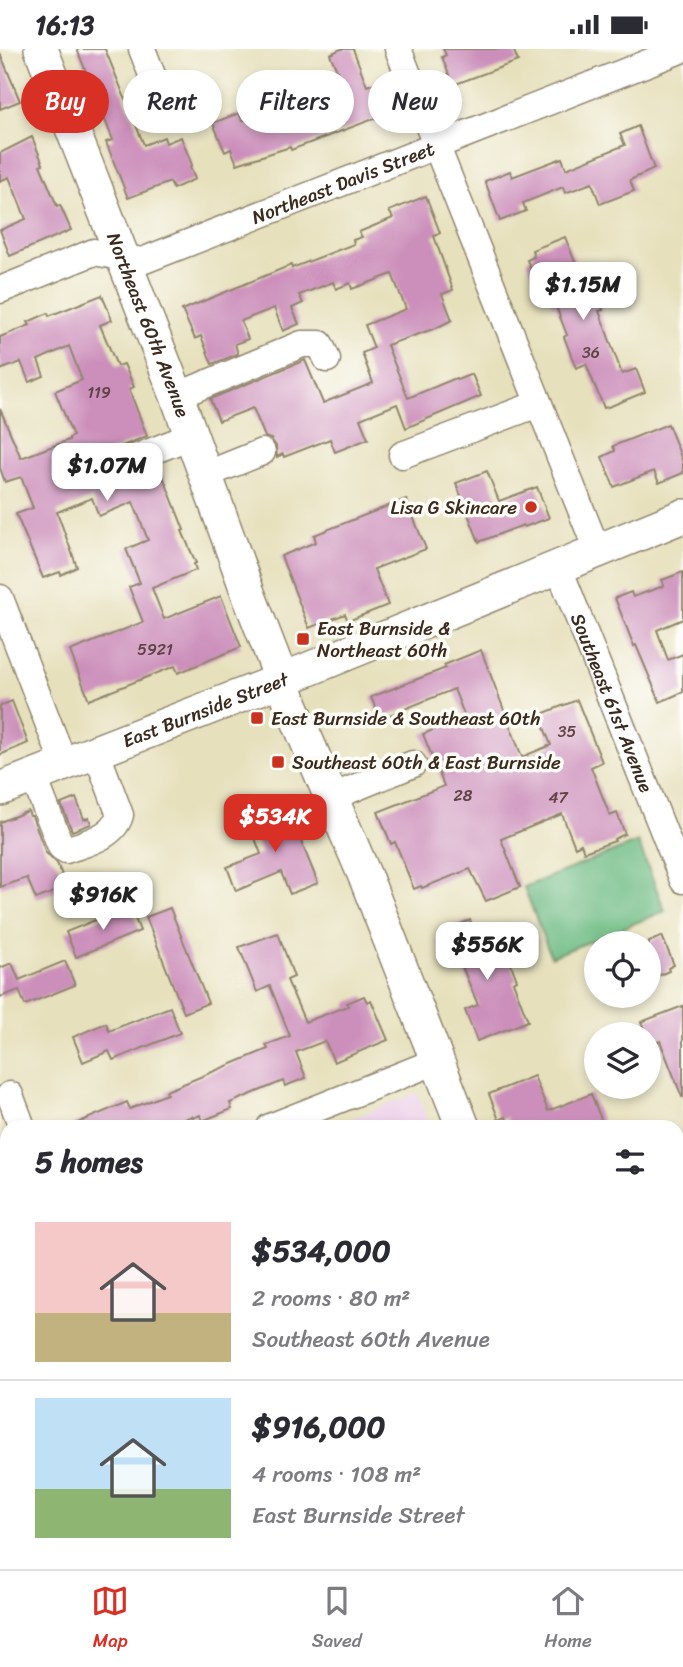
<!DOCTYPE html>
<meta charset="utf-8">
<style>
:root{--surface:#fff;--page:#f7f7f7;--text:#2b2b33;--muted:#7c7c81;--line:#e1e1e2;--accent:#d93025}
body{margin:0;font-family:Sriracha,sans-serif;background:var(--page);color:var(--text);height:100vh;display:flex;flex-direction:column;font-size:26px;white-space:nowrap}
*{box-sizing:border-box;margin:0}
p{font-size:23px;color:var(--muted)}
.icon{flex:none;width:38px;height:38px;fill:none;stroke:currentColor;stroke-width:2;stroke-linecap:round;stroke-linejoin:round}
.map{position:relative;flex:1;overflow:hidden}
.sheet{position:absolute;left:0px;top:1071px;width:684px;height:450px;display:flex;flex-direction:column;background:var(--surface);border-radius:21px 21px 0 0;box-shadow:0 4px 10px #0003}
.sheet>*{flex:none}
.hud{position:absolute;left:21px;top:21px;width:642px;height:63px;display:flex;gap:14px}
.buttons{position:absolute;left:584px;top:882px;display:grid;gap:14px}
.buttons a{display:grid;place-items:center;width:77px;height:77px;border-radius:50%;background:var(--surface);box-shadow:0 4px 10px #0003;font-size:35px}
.price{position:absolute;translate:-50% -60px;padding:0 16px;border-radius:14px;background:#fff;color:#222;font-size:23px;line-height:46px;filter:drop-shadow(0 2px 4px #0008)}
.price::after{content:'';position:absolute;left:50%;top:42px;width:21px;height:16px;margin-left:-10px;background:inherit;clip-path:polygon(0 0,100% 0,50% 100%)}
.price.active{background:var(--accent);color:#fff}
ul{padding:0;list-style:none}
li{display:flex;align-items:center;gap:21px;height:175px;padding:0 35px}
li+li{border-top:2px solid var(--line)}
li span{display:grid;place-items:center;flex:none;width:196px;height:140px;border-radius:0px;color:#555}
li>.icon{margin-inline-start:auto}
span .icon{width:84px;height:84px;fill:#fffc;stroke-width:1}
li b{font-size:30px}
h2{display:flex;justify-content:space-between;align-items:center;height:84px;padding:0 35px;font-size:30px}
.chip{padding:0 24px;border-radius:32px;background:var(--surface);box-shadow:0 4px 10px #0003;font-size:24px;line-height:63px}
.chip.active{background:var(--accent);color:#fff}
.status{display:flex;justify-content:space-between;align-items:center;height:49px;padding:0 35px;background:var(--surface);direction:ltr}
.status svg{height:19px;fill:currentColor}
.tabs{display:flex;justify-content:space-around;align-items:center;height:98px;border-top:2px solid var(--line);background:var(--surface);font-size:19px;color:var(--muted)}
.tabs a{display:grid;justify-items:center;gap:4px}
.tabs .active{color:var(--accent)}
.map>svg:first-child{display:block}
.built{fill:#edd0e9}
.forest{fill:#72be87;stroke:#567452;stroke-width:2}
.building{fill:#cc8fbb}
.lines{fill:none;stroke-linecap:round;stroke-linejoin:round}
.minor-casing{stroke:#90856d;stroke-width:29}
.major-casing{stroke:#90856d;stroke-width:36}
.minor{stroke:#fff;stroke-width:26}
.major{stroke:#fff;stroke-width:33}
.poi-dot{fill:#c8321e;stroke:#fdfcf7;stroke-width:2.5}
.labels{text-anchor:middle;stroke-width:7;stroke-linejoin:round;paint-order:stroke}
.number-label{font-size:16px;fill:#5f4345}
.street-label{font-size:19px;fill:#3b2a1e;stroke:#fdfcf7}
.poi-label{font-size:19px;fill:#3b2a1e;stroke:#fdfcf7;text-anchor:start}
</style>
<div class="status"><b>16:13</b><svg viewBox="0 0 49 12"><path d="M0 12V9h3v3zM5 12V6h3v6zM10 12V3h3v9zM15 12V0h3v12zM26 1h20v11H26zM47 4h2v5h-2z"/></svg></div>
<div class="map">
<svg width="683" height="1520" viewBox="0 0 683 1520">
<rect width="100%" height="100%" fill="#fdfcf7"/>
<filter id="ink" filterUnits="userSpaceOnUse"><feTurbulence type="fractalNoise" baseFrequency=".0143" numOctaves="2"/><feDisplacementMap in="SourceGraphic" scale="14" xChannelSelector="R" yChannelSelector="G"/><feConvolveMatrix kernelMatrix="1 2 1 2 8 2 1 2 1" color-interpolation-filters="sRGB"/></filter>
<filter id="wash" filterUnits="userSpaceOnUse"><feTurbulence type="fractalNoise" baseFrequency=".00686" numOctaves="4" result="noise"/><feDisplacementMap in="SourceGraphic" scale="28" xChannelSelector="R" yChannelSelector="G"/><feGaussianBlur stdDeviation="1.57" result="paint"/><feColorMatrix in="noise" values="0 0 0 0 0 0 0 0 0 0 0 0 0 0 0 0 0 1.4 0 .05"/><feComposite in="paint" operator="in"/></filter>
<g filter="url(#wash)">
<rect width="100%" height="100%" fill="#e6e0bc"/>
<g class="built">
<polygon points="417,1044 430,1078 331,1078"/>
<polygon points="7,1208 7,1514 582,1514 566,1520 0,1520 0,1211"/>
</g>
<polygon class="forest" points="638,793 665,862 551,908 524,838"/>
<g id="blocks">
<g class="building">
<polygon points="77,0 105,0 144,96 164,88 166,94 181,88 192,116 190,118 195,130 173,140 170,133 128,149 106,93 113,91"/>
<polygon points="341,0 353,0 367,37 375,34 384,57 382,57 383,60 377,63 379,68 291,101 290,98 237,115 231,100 225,103 213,74 239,64 242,72 301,48 306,59 345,41 330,5"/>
<polygon points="443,0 513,0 518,12 453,36 442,8 446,6"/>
<polygon points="0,4 20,52 0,60"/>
<polygon points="638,77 654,120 630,131 634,142 600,155 592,134 565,144 563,138 523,154 526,162 500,172 485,132 510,122 512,128 562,109 566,120 625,96 620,85"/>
<polygon points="32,88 43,115 40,116 57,157 60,156 71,181 10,207 0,181 26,170 9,128 0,132 0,104"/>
<polygon points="426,147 440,184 434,187 453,241 442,245 452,271 436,279 387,296 408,349 456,329 457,331 472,325 481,347 406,379 397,355 360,370 368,390 335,403 330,390 284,408 283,405 277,408 276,397 271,390 265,388 253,359 219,372 210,350 305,311 323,354 373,334 362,304 374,299 365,276 406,260 392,225 352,240 350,234 336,240 333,233 299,246 303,254 292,259 299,275 283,282 274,259 241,272 248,290 235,295 238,305 212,315 201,287 195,290 182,261 291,216 292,219 354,195 353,191 362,188 359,183 393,169 389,162"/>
<polygon points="565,188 583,233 591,230 603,261 599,262 622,325 636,320 645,343 611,357 604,359 586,315 576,319 564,288 567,286 555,255 552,256 540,225 534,228 527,211 534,208 532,201"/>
<polygon points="102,246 112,271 100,276 117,317 124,315 134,338 129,340 147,387 95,408 88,413 86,419 87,428 92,435 98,437 106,437 159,417 184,481 182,482 196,514 194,515 196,521 152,539 164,570 221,547 241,598 178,624 175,617 89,651 70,602 143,573 129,538 140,534 126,500 148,491 133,453 99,467 92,449 57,463 77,518 61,526 60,523 43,529 16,465 33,459 21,428 5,433 0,419 0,360 21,409 69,391 69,389 73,387 55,342 82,331 69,297 38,311 44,327 29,333 21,313 0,321 0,288 30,276 28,273 48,264 49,267"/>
<polygon points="668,375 683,413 683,424 659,434 654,422 614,438 602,408 615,402 613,397"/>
<polygon points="487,422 499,452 537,438 549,469 524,478 523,476 479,493 456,434"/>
<polygon points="406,450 426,500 374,520 388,556 348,572 345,565 309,579 281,507 316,493 314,486"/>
<polygon points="683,523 683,570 657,581 668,611 683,605 683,643 660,653 636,596 634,597 615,549 631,543 633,548 664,537 662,531"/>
<polygon points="481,601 522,708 551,696 539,666 577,651 602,713 591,718 610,767 617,764 625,785 614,790 615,792 584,803 581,795 575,798 562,765 501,790 520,838 486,852 470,820 422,839 421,837 414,840 395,793 391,795 378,763 444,737 423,685 465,668 454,640 380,670 371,648 446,619 444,616"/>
<polygon points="12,652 28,694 0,706 0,657"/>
<polygon points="76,749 84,770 89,769 91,775 72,782 61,755"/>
<polygon points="286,755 318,834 290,845 281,823 236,842 227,818 261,805 248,771"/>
<polygon points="28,762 30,767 32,767 46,804 57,814 67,838 36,850 27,829 0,838 0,773"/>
<polygon points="130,857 140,882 76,908 66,883"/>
<polygon points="170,859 208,954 184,964 146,868"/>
<polygon points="470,871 481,898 501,890 517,931 513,933 528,972 477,992 465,961 478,956 459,910 457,911 454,904 450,906 444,892 448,890 444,882"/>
<polygon points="278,884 294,928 287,931 305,973 348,957 347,954 364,947 367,953 371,951 388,991 334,1013 325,992 296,1003 306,1029 285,1037 283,1032 230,1054 232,1060 202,1072 200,1066 193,1069 192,1067 164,1078 68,1078 127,1053 130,1060 167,1045 166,1042 268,1000 266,996 290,987 270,937 257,943 239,898"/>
<polygon points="662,887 674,916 668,919 669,922 649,931 649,893"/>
<polygon points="65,912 75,936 25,956 19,941 0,948 0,919 12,914 19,931"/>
<polygon points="683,957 683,1048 682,1048 660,992 650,996 649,985 646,985 641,973"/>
<polygon points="170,958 180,984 113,1011 109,1002 83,1013 73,988 106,974 109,982"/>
<polygon points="534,1027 548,1062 591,1045 604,1078 509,1078 506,1068 499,1071 489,1045"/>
</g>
</g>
</g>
<g filter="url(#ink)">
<use href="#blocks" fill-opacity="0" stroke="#90856d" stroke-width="2"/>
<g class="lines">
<g class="minor-casing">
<g id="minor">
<polyline points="142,0 159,44"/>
<polyline points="398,0 597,501"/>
<path id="s1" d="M0,241L94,203L142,212L683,0"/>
<polyline points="177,347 302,295 320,295 327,310"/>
<polyline points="402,406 538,355"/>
<polyline points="101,422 191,387"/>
<polyline points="205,426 262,403"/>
<path id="s2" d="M558,517L683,831"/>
<polyline points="0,549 64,715"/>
<path d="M33,726L61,798L66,801C86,794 114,788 120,766L96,702"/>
<polyline points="330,749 413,715"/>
<polyline points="10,1046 22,1078"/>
<polyline points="270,1078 437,1012"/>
<polyline points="0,1186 7,1183"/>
<polyline points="0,1387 7,1403"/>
<polyline points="0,1431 7,1428"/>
</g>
</g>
<g class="major-casing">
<g id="major">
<path id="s3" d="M41,0L177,347L248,544L291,655L367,832L463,1078"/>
<path id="s4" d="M0,740L304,622L683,467"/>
<polyline points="632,1514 634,1520"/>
</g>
</g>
<use href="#minor" class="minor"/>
<use href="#major" class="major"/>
</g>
</g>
<g class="poi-dot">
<circle cx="531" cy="458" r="7"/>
<rect x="296" y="583" width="14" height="14" rx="3.5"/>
<rect x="250" y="662" width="14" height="14" rx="3.5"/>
<rect x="271" y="706" width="14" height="14" rx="3.5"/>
</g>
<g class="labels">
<g class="number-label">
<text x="591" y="309">36</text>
<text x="99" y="349">119</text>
<text x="155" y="606">5921</text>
<text x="567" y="688">35</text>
<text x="463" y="752">28</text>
<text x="558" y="754">47</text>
</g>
<g class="street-label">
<text dy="7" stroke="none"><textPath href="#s1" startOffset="366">Northeast Davis Street</textPath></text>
<text dy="7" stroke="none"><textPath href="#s3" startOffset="296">Northeast 60th Avenue</textPath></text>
<text dy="7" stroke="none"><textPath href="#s2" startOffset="147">Southeast 61st Avenue</textPath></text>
<text dy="7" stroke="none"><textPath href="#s4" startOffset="220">East Burnside Street</textPath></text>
</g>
<g class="poi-label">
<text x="517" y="465" text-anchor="end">Lisa G Skincare</text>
<text x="317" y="586">East Burnside &amp;<tspan x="317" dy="22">Northeast 60th</tspan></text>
<text x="271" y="676">East Burnside &amp; Southeast 60th</text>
<text x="292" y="720">Southeast 60th &amp; East Burnside</text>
</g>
</g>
</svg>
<div class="buttons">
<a><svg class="icon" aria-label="locate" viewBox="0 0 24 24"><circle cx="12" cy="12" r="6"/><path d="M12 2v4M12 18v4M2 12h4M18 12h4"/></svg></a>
<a><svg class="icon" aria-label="layers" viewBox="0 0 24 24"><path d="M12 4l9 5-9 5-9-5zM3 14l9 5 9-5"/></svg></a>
</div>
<b class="price" style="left:583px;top:273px">$1.15M</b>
<b class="price" style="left:107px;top:454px">$1.07M</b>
<b class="price active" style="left:275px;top:805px">$534K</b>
<b class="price" style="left:103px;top:883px">$916K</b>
<b class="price" style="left:487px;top:933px">$556K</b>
<div class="hud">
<a class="chip active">Buy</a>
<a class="chip">Rent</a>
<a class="chip">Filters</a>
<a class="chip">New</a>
</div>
<section class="sheet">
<h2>5 homes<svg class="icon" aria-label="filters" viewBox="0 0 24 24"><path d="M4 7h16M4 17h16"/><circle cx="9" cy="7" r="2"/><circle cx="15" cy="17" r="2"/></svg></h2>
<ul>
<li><span style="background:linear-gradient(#f6c9c9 65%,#c2b280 0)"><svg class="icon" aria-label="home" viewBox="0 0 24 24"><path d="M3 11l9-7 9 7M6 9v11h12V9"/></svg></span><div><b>$534,000</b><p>2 rooms · 80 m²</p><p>Southeast 60th Avenue</p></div></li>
<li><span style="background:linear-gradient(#bfe0f5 65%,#8fb573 0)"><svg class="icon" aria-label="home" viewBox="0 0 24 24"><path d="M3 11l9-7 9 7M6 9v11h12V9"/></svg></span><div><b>$916,000</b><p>4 rooms · 108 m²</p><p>East Burnside Street</p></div></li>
</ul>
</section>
</div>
<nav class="tabs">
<a class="active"><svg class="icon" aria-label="map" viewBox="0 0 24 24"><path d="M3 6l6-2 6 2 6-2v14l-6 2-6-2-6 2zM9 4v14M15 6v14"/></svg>Map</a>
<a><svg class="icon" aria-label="saved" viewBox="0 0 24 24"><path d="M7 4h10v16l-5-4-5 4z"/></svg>Saved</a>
<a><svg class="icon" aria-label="home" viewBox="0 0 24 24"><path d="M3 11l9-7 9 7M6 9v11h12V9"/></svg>Home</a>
</nav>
